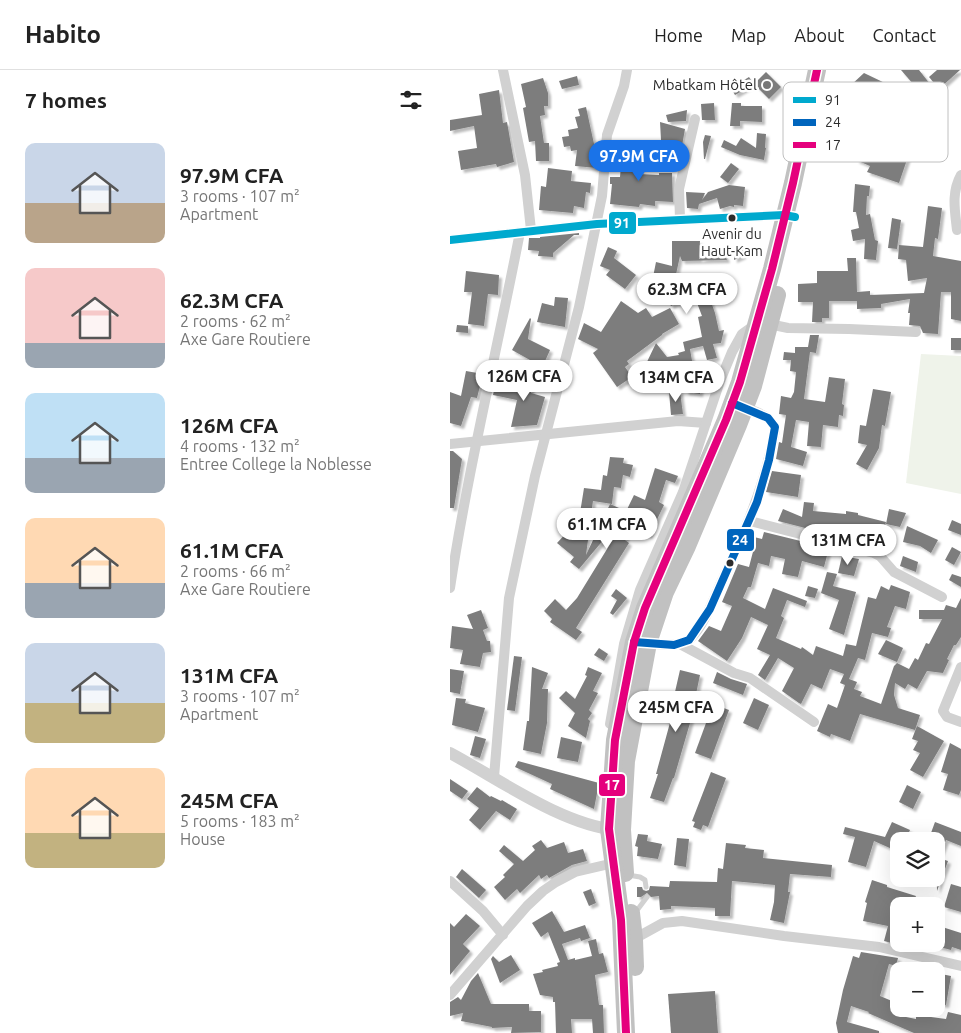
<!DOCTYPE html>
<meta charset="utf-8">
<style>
:root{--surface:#fff;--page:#f6f6f6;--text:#222;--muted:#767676;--line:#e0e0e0;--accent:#1a73e8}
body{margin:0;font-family:Ubuntu,sans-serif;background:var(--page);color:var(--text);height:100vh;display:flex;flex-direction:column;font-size:19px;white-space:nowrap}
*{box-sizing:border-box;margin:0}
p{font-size:16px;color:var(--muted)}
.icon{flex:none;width:28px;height:28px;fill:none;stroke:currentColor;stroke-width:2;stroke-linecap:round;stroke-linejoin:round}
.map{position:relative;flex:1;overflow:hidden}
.side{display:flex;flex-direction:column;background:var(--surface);width:450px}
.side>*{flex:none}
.controls{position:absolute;left:440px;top:762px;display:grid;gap:10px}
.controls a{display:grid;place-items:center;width:55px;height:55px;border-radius:10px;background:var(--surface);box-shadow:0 5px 20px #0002;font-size:25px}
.price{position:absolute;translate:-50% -42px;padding:0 11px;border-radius:18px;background:#fff;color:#222;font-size:16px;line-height:32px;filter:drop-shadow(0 1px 2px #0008)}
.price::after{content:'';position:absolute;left:50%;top:30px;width:15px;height:11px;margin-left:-8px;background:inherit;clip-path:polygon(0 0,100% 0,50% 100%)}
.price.selected{background:var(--accent);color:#fff}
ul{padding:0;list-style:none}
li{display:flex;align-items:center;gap:15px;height:125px;padding:0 25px}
li span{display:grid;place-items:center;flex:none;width:140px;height:100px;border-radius:10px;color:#555}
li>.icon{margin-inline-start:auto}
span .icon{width:60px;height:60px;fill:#fffc;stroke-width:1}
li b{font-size:21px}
h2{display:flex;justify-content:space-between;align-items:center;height:60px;padding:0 25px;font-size:21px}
header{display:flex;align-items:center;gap:30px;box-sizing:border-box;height:70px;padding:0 25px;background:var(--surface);border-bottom:1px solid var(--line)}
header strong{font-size:24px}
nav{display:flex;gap:28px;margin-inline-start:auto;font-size:18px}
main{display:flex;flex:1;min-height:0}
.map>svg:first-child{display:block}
.green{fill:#eff3ea}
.building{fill:#7d7d7d;filter:url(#shadow)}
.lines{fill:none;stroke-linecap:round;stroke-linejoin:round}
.service{stroke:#d1d1d1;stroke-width:5}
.minor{stroke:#d1d1d1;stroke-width:10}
.tertiary{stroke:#d1d1d1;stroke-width:12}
.trunk{stroke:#c1c1c1;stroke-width:18}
.bus-1-casing{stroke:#fff;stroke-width:11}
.bus-2-casing{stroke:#fff;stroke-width:11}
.bus-3-casing{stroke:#fff;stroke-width:11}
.bus-1{stroke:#00a9ce;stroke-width:8}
.bus-2{stroke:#0065bd;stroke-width:8}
.bus-3{stroke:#e5007d;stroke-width:8}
.poi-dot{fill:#767676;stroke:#fff;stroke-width:2}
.bus-dot{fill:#2c2c2c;stroke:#fff;stroke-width:2}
.labels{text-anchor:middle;stroke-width:5;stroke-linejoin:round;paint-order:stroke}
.bus-label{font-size:14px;fill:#2c2c2c;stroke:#fff}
.poi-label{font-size:15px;fill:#2c2c2c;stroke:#fff;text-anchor:end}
.key{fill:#fff;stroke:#c0c0c0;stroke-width:1}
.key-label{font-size:14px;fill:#2c2c2c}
.line-badge{stroke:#fff;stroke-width:2}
.badge-label{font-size:14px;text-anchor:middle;font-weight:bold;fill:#fff}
</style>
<header>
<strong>Habito</strong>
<nav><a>Home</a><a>Map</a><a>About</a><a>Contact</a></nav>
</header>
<main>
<section class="side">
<h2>7 homes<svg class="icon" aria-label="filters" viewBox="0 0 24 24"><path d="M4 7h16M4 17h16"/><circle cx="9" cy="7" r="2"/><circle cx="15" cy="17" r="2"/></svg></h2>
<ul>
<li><span style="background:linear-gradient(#c9d6e8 60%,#b9a48a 0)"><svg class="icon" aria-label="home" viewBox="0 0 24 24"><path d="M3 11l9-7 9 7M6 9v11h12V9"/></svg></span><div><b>97.9M CFA</b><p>3 rooms · 107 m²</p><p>Apartment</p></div></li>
<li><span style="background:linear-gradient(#f6c9c9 75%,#9aa5b1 0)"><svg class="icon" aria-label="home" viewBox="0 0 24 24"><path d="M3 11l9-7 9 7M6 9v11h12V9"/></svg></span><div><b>62.3M CFA</b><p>2 rooms · 62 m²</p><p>Axe Gare Routiere</p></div></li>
<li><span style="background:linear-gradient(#bfe0f5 65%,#9aa5b1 0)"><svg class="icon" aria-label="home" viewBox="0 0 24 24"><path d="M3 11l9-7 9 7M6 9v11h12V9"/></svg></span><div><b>126M CFA</b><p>4 rooms · 132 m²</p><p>Entree College la Noblesse</p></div></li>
<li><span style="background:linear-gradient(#ffd9b3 65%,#9aa5b1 0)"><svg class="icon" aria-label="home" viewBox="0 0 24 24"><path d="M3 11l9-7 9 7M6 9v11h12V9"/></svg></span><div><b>61.1M CFA</b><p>2 rooms · 66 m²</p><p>Axe Gare Routiere</p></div></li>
<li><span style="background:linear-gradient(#c9d6e8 60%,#c2b280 0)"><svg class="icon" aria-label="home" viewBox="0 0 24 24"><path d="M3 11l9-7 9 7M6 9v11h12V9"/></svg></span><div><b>131M CFA</b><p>3 rooms · 107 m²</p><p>Apartment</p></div></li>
<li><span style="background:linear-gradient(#ffd9b3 65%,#c2b280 0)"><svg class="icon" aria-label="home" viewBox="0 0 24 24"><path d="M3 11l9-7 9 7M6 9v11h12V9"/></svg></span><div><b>245M CFA</b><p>5 rooms · 183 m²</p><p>House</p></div></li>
</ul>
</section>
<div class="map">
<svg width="511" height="963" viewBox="0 0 511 963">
<defs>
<filter id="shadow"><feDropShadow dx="3" dy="3" stdDeviation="1" flood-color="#0004"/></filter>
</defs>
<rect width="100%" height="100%" fill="#fff"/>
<polygon class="green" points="471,284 511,286 511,424 456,413"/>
<g class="building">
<polygon points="451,0 469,0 480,14 470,22"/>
<polygon points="487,0 510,0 489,19 479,7"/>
<polygon points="316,2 331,17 319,29 304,14"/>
<polygon points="414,3 439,15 427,31 431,33 426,41 397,23 401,15"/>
<polygon points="127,6 129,15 112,19 109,11"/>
<polygon points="299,7 304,14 285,25 281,18"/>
<polygon points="93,8 98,23 98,36 94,36 95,45 90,46 94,73 99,73 99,91 86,91 85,71 79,72 73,38 76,37 71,14"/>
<polygon points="49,20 53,53 57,52 64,92 47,97 46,94 11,100 8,81 27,78 24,56 0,61 0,50 32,45 29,24"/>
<polygon points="264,33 265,50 252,50 251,34"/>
<polygon points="282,33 291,33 291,36 312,36 312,52 290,51 290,56 280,56"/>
<polygon points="136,37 146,83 149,83 147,98 125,96 127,80 121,81 120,76 114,77 112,67 119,66 118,60 128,58 125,47 130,46 128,39"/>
<polygon points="237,40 236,51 218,52 216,45"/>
<polygon points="210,52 235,59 232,76 200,78 200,70 211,70"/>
<polygon points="307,63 316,64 315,78 316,78 314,90 290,85 271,77 274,70 286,76 291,68 306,78"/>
<polygon points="255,65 261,66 255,89 254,89 253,72"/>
<polygon points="421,70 427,73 428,71 460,81 449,113 417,102 420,96 406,90"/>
<polygon points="173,73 192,75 189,104 209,105 209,103 222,103 223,132 205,131 205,136 190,134 189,137 160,134 162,114 160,114 160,107 170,107"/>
<polygon points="281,93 289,99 278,113 270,107"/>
<polygon points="98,98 122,101 121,111 141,113 140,123 136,122 134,138 124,136 123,143 89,140 91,116 96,117"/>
<polygon points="405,114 420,116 419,126 417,126 416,145 420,144 425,170 428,171 426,190 414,189 415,169 403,171 401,160 409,158 406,142 403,142"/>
<polygon points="279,115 295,117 293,136 284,135 284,137 280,136 270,139 267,128 249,134 248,139 237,138 236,122 255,123 252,130 258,122"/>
<polygon points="478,136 492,138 488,169 485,168 483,186 511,191 511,251 501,249 501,222 491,222 488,264 473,263 470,256 459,255 460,243 458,243 460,229 431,234 431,238 407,239 407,231 379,231 379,248 372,248 372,252 362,252 363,232 348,232 348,214 367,213 367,201 398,201 397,188 406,188 407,222 420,221 420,225 474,223 477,208 458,211 456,190 448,189 449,175 473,177"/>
<polygon points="442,148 451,150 447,179 438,178"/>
<polygon points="129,163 129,165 124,165 103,183 103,187 88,186 89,181 78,180 79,168 90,168 90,167"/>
<polygon points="222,171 250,171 249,189 273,180 277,190 232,191 230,186 222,223 242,214 240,209 255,203 264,224 259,226 265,243 269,261 274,260 271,273 263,274 267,288 257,290 253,276 240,279 245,308 252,308 250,324 236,322 233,306 218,309 216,299 207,305 199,302 196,294 206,273 217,287 229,285 228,283 235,281 233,272 252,267 248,247 252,246 244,225 221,236 212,219 201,217 206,192 222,196"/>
<polygon points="158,177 167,181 164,188 186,205 175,219 156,205 160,200 150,196"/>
<polygon points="284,177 294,177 293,186 284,190"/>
<polygon points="16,201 49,205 48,225 38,224 34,256 18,254 22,222 14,222"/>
<polygon points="105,227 118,228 115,257 87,252 92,233 104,236"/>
<polygon points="171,231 188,243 196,238 202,247 220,238 229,254 212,264 212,265 177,291 179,294 175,297 182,307 167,317 143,283 148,279 128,269 134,253 151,262"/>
<polygon points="80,248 81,249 78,269 100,280 92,298 105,300 103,309 78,304 80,290 62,280"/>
<polygon points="7,255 18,256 18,263 6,262"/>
<polygon points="360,265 369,265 366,283 360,282 354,329 375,332 379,307 395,309 392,334 394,335 393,346 389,345 388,357 373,355 371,377 357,376 359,352 346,350 341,377 357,382 353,396 326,389 329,372 332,373 336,345 329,344 331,326 341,328 344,322 346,302 340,301 341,290 333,290 334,282 345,283 345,277 358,277"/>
<rect x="501" y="268" width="10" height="12"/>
<polygon points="16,301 33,304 27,328 21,327 11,356 0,353 0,322 11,326"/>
<polygon points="71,304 84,307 81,323 95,327 87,355 61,357 67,330 43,325 45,316 67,321"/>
<polygon points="423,319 441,322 435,356 432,355 429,378 417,400 406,394 417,375 408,373 410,355 416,356"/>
<polygon points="230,321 233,344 221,345 219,322"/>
<polygon points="0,381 3,381 12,389 4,438 0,438"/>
<polygon points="160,387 174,388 173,393 183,395 180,407 173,405 171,418 164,417 162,434 143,431 141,445 130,443 134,418 151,420 153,405 157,406"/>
<polygon points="205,398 228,406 225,413 216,410 209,432 214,435 199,466 180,457 175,470 179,473 126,558 132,562 126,570 100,552 102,549 94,541 105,529 116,540 127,528 165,466 160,462 129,499 120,492 124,487 107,473 121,458 124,458 138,470 136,485 160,434 169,438 166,462 184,425 195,430"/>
<polygon points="322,401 351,405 348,427 316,422"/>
<polygon points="354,432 364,433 363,441 396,444 396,441 408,443 408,445 436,452 433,464 406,458 404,471 393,468 393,464 367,461 328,451 333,439 352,447"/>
<polygon points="439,439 456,443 450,457 436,454"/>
<polygon points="502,450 511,454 511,465 498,460"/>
<polygon points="457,456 488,470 481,483 470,476 453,472"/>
<polygon points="314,462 379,478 374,497 352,491 348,507 332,504 335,489 321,486 319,496 308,493 301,517 298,517 293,528 315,539 323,518 357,531 355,537 337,530 331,546 334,548 326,568 351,579 352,577 363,585 366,576 393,586 396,574 406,576 418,527 426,529 431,516 439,520 441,515 460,522 456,539 445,536 437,557 441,558 438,567 422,563 415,590 408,588 399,609 407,612 404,619 412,622 410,626 431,634 444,596 447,593 459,599 465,588 468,590 476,573 479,574 492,549 469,549 469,540 494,540 496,535 506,538 511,528 511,567 506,575 504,575 497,589 499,590 493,603 477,601 467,619 458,614 455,619 445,613 444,625 448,638 470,645 465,660 410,644 400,671 381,664 380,667 367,661 378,634 387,638 395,615 390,613 394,604 380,599 372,619 361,614 351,634 349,633 332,621 344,598 328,588 315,610 308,605 320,585 307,579 318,555 301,547 292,568 277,591 248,571 259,556 271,561 282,536 272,532 288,494 299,497 305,474 302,473 304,467 312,469"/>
<polygon points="502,477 511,482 504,495 495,490"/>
<polygon points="392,486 409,489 404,506 388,503"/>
<polygon points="453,486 468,492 466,502 450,496"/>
<polygon points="377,502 387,504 383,516 406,522 394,565 379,559 389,530 371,523"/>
<polygon points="502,504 511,507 511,517 499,510"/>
<polygon points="358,516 368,519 365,528 355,526"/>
<polygon points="166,519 177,528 163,545 160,543 167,530 161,526"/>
<polygon points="31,540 38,558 33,560 37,571 40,571 41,582 33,583 30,597 10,594 13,580 0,578 2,556 23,559 17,545"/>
<polygon points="436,570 453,578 447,592 428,584"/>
<polygon points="149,578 158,584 154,591 144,585"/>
<polygon points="64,586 72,587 65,641 57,640"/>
<polygon points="82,597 98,603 92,619 98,619 97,653 91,684 73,680 77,651 79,651"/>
<polygon points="138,597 152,603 143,621 148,623 139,640 142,643 138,649 140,651 136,668 118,656 125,643 109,628 116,621 125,629 137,606 135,605"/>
<polygon points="0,599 14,601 10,624 0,622"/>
<polygon points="230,600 250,605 240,653 224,708 223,708 214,732 200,728 208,704 206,704 221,649 219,648"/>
<polygon points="267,602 281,609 297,614 293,625 263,613"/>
<polygon points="6,628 16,629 15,633 35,638 28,662 2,655"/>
<polygon points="304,628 319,635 308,660 293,653"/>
<polygon points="263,634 279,640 261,689 245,683"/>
<polygon points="467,656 494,671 473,707 460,700 470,683 463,680 468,671 462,669"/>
<polygon points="25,666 36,669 30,688 20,685"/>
<polygon points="111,667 132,672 128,692 107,688"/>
<polygon points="500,673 511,679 511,720 509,725 493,720 498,704 491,702"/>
<polygon points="68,691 149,713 144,739 100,719 102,714 65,697"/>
<polygon points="261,702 276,708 258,757 253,755 251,760 243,757 245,752 242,751"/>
<polygon points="0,709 18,721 12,729 0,721"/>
<polygon points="457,715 471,722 463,739 449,732"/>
<polygon points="27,717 40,727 41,726 51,731 52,730 67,739 60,750 46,741 30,760 19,750 29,738 17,729"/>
<polygon points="442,752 460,760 455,771 449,771 449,782 424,771 416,797 398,792 405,767 393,764 395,757 435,767"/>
<polygon points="485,752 511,762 511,776 496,770 489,788 498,791 487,821 486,771 478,771"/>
<polygon points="188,764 198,765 197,771 212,774 208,789 187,786 188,777 185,776"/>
<polygon points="227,768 239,769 236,797 224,795"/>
<polygon points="91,770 97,778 114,772 118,783 133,779 137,791 122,795 99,808 97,805 91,809 89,805 70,823 67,819 55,830 44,817 55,807 53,805 64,794 49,781 54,775 73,791 85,780 82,776"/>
<polygon points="276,773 296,775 295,778 314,780 313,788 382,795 381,807 340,804 338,822 340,822 334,853 320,850 324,832 325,815 282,811 280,846 265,846 265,838 221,836 221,839 210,840 209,826 201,827 197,823 191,827 187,827 187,817 192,817 193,820 196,821 199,820 200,816 219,817 220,811 267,812 268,798 273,799"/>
<polygon points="12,799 36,820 29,828 6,807"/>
<polygon points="422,810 437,815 437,817 466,826 462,836 449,836 449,875 434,871 438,856 413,851 417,833 415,832"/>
<polygon points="501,814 511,817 511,842 494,837"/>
<polygon points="141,819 146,833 139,836 133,822"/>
<polygon points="102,841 114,862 135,855 140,868 131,871 130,868 112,874 118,890 125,888 125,890 142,886 138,871 146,869 149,884 153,883 158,902 145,905 149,935 153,935 154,963 143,963 142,949 121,949 122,963 106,963 105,932 103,932 103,927 90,925 83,904 93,902 92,900 108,896 107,893 110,892 98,862 91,867 82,853"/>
<polygon points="16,844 30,856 13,874 20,881 0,905 0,853 4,857"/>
<polygon points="489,856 511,863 511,880 502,877 501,880 486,876 486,864"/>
<polygon points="411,882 448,888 446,896 439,894 430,926 449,934 446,945 466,949 466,945 496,949 498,942 511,945 511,963 464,963 418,943 419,942 401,936 397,952 429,961 429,963 388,963 386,953 393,920 403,886 409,888"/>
<polygon points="61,885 70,900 50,913 41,889 43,886 49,892"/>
<polygon points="465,893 479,896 478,901 463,901"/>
<polygon points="28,903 41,934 79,934 79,941 91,941 91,962 61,963 62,957 42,958 42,957 11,951 13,943 0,946 0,932 8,927 11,930 21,911"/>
<polygon points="486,903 501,906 496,935 486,933"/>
<polygon points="265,921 268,963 221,963 218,924"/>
</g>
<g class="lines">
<g class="service">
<polyline points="178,805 190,807 195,810 196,817"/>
<polyline points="185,843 197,827"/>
</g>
<g class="minor">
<polyline points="53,0 75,105 81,160"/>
<polyline points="230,149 229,119 245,49"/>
<path d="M507,160C505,141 501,123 511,105"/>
<polyline points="0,170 147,154 334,145 345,147"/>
<polyline points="319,254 338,258 399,259 466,262"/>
<polyline points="0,374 228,351 256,353"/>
<polyline points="300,451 424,483 430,486 444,502 492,527"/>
<path d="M0,518C18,399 47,281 70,162"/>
<path d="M195,573C209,574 228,578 240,569C253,557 263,531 270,515C294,464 315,416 325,360C323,345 302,341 290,336"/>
<polyline points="230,574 284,603 300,608 364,652"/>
<polyline points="511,597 493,641 497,647 511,652"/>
<polyline points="160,654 174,574 190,520 233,422 270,311 282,282 292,264 306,254"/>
<polyline points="44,707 59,528 85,406 129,237 152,126 157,65 174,16 177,0"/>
<polyline points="0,811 33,841 53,865"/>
<polyline points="184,869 213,853 232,851 334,866 429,877 511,896"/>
<polyline points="0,925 77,836 93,821 106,812 125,802 168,792"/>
</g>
<path class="tertiary" d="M0,683C49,709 112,755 167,760"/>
<g class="trunk">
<polyline points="175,803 172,760 176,691 198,573 215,522 237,476 288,355 303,316 327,225"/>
<polyline points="181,843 184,869 185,897"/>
<polyline points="176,963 171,850 159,759 165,670 184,572 195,538 276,350 290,312 322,199 343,113 367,0"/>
</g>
<g class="bus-1-casing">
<polyline id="bus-1" points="0,170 147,154 334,145 345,147"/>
</g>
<g class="bus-2-casing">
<polyline id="bus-2" points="184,572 224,575 239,570 260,539 307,432 319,390 325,357 318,348 282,333"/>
</g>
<g class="bus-3-casing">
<polyline id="bus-3" points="176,963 171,850 159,759 165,670 184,572 195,538 276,350 290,312 322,199 343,113 367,0"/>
</g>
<use href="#bus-1" class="bus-1"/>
<use href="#bus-2" class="bus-2"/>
<use href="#bus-3" class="bus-3"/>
</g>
<circle class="poi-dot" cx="317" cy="15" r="5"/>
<g class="bus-dot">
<circle cx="282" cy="148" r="4.5"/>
<circle cx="280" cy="493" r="4.5"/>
</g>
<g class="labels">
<g class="bus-label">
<text x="282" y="169">Avenir du<tspan x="282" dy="17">Haut-Kam</tspan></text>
</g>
<g class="poi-label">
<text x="307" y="20">Mbatkam Hôtel</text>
</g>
</g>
<rect x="333" y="12" width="165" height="80" rx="8" class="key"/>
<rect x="343" y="27" width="23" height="6" fill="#00a9ce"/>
<rect x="343" y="49" width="23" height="7" fill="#0065bd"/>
<rect x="343" y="72" width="23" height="6" fill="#e5007d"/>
<g class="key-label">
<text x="375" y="35">91</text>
<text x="375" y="57">24</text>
<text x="375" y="80">17</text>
</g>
<g class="line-badge">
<rect x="158" y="141" width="29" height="24" rx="5" fill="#00a9ce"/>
<rect x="276" y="458" width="29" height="24" rx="5" fill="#0065bd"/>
<rect x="148" y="703" width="28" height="24" rx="5" fill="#e5007d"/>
</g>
<g class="badge-label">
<text x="172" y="158">91</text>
<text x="290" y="475">24</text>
<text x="162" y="720">17</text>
</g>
</svg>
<div class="controls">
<a><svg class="icon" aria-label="layers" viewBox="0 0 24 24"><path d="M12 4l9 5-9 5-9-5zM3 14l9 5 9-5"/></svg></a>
<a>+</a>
<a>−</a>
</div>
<b class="price selected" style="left:189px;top:112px">97.9M CFA</b>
<b class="price" style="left:237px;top:245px">62.3M CFA</b>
<b class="price" style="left:74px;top:332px">126M CFA</b>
<b class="price" style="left:226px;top:333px">134M CFA</b>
<b class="price" style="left:157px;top:480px">61.1M CFA</b>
<b class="price" style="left:398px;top:496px">131M CFA</b>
<b class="price" style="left:226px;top:663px">245M CFA</b>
</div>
</main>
